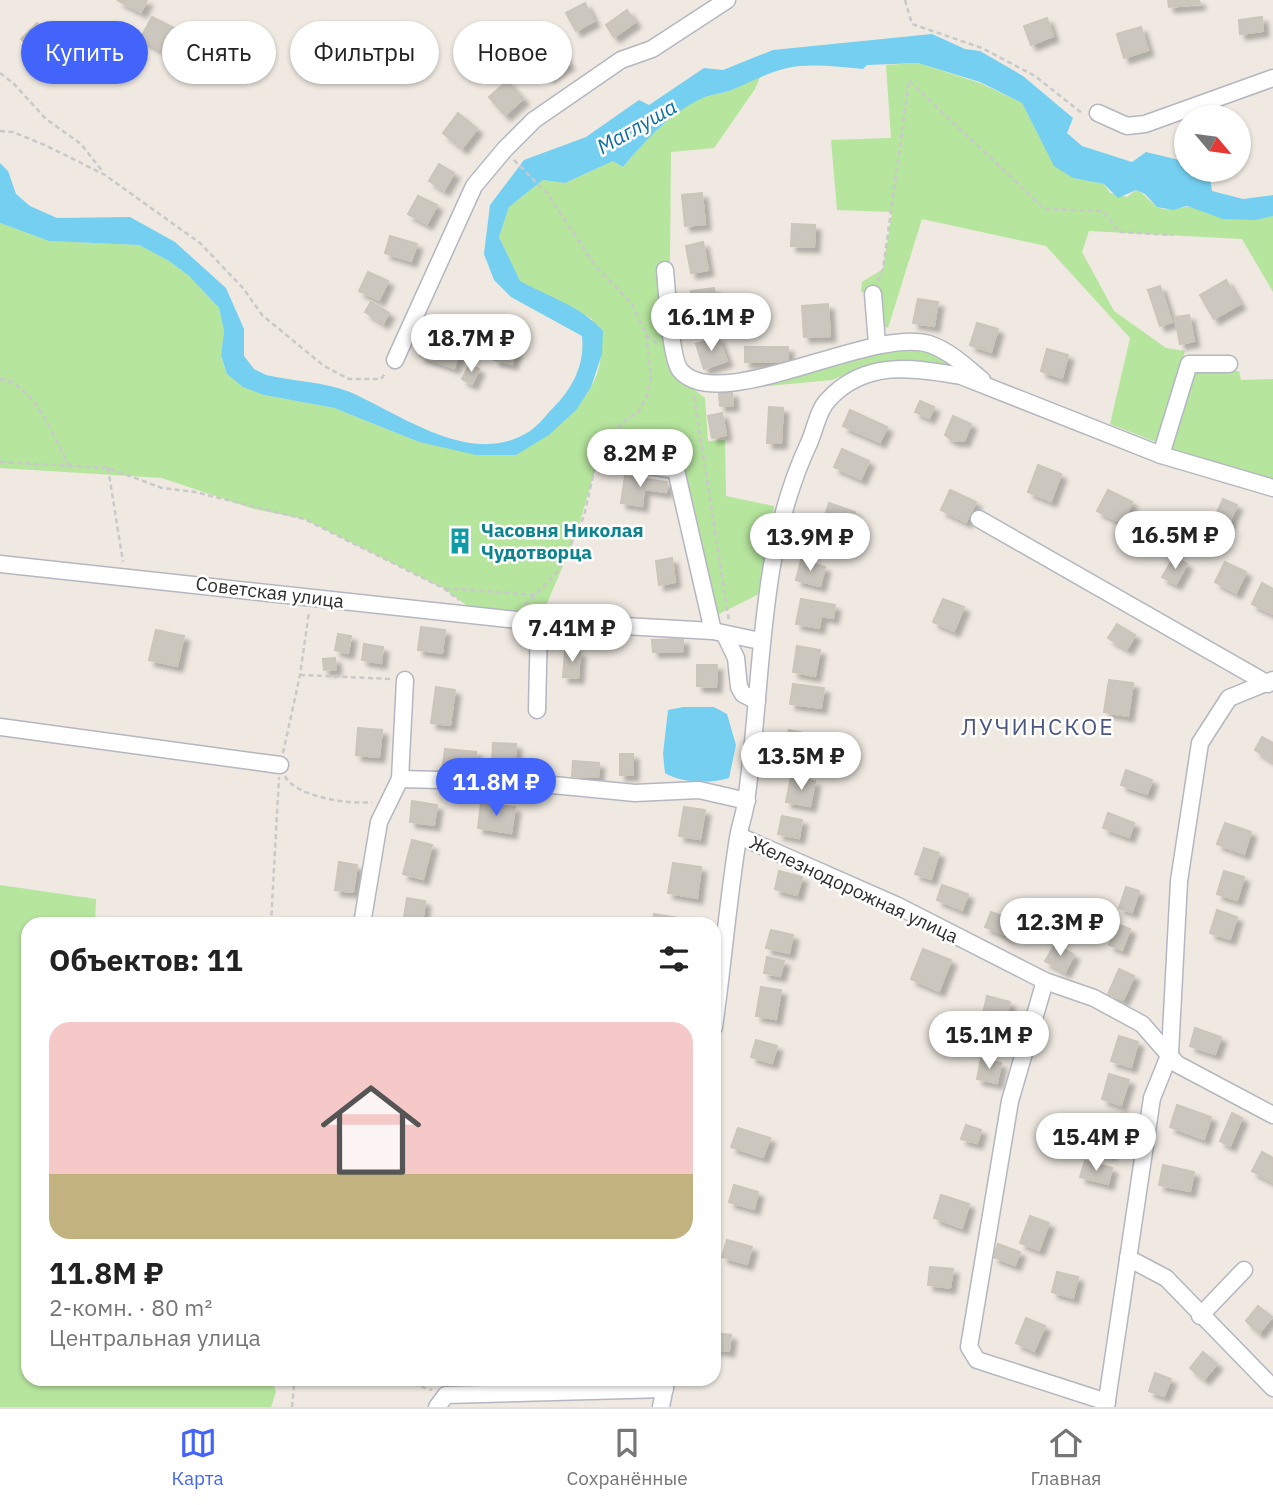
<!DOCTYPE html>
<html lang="ru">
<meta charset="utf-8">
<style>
:root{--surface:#fff;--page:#f2f2f2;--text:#222;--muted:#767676;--line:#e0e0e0;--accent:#4264fb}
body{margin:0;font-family:"IBM Plex Sans",sans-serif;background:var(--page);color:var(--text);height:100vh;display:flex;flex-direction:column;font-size:26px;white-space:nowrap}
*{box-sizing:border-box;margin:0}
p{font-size:23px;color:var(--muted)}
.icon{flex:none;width:38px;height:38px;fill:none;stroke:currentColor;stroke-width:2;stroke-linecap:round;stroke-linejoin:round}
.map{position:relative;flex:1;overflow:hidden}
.side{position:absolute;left:21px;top:917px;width:700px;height:469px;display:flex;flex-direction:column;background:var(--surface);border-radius:21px;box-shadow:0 2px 5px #0004}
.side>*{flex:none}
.top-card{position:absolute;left:21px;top:21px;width:700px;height:63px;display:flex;gap:14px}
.needle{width:46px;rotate:119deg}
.controls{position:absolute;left:1174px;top:105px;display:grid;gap:14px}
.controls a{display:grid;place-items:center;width:77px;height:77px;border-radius:50%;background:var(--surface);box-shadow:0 2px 5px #0004;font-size:35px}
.price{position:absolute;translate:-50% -60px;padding:0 16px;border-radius:24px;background:#fff;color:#222;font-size:23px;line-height:46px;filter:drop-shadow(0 2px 4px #0008)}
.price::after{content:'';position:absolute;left:50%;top:42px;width:21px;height:16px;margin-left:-10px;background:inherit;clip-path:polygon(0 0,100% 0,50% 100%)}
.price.selected{background:var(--accent);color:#fff}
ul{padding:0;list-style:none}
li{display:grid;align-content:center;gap:14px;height:371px;padding:0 28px}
li span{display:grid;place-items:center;height:217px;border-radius:21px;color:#555}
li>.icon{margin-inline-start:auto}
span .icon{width:126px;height:126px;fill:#fffc;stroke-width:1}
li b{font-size:30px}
h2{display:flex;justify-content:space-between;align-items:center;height:84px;padding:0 28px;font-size:30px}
.tag{padding:0 24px;border-radius:32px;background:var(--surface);box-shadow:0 2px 5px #0004;font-size:24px;line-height:63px}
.tag.selected{background:var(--accent);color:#fff}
.menu{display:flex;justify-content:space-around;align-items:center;height:98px;border-top:2px solid var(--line);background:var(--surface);font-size:19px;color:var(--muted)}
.menu a{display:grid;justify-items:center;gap:4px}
.menu .selected{color:var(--accent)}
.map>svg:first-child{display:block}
.green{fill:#b6e59e}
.water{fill:#75cff0}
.building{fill:#cbc7bf;stroke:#cbc5ba;stroke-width:2;filter:url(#shadow)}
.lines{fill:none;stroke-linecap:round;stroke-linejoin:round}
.minor-casing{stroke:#b4b7c1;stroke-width:19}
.path{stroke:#c9c9c9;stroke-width:2.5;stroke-dasharray:5 3.5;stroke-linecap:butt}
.minor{stroke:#fff;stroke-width:16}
.labels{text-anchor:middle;stroke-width:5;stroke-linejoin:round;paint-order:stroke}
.culture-label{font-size:19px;font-weight:bold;fill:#0d838f;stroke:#fff;text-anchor:start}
.street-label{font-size:19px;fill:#2e2e2e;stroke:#fff}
.water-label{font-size:21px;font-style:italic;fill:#0d6fa3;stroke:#fff}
.quarter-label{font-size:23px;letter-spacing:2px;fill:#4d5680;stroke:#fff}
</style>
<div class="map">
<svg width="1273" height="1407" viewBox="0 0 1273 1407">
<defs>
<filter id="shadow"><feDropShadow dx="5.5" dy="5.5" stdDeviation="2" flood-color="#0004"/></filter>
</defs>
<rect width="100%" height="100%" fill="#efe9e1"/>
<g class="green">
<path d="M918,63L980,83L1022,103L1044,146L1073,178L1104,184L1110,193L1127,197L1136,190C1146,194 1149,202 1158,207C1169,213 1179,206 1190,207C1219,211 1244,222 1273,216V292L1242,239L1089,231L1082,252L1114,311L1166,348L1185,351L1156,442L1110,424L1130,338L1046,246L922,219L888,328L880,325L882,296L861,292L862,282L883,269L892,212L837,210L831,140L891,138L886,65Z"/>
<path d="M760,77L755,89L714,148L671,152L670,264L660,266L669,362L688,385L705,398L708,441L725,440L726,496L774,506L759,594L717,615L680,450L635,441L599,457L575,538L539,622L481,616L443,588L304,519L254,509L162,478L0,468V223L49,241L139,245L169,261L189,276L219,308L224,331L221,357L227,374L264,395L334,408L419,442L516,455C551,429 596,404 601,356C603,345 595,329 592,319L520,282L499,237L509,207L543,180L565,183L613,161L623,167L649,137L681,109L708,95L724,93Z"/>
<polygon points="863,349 923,349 949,361 946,369 897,361 856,370 832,380 715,391 782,377"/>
<polygon points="1194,371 1239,371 1241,380 1273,379 1273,479 1172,449"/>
<polygon points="0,885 96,899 95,924 28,924 28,1379 272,1379 276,1392 271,1407 0,1407"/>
</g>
<g class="water">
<path d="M932,34L965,49L980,51L1023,76L1073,118L1067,133L1082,146L1132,162L1146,152L1179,160L1186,156V170H1209L1212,191L1243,199L1273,195V216L1255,220L1223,219L1187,206L1173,210L1157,207L1145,194L1136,190L1118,198L1104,184L1073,178L1054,166L1022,103L980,82L918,63L867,65L863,69C838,67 812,63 787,68C766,73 747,84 726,92C719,94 712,94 705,97C672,111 646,140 623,167L613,161L565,183L543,180L509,207L499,237L520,281C549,297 581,306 603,331L602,354L591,387L577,409L549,435L516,455H476L419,442L334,408L264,395L243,387L227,374L221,356L224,331L219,308L189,276L169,261L139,245L49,241L0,223V163L8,171L16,194L30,206L57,218L130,217L175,242L226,288L244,329V356L254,369L266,375C292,381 325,382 350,392C402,415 473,469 530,431C539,425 546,415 553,408C573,388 585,364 582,336L511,297L494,280L484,254L490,205L524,160L586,137L639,100L649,105L704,68L723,70L773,50Z"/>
<path d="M683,707H714L727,714L736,745L729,778C711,784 680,783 665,773L663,754L668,710Z"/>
</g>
<g class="building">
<polygon points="117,0 147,0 141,12"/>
<polygon points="1168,0 1199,0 1200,4 1169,7"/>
<polygon points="585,3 594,21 576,31 566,13"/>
<polygon points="627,10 635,22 614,37 606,25"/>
<polygon points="152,17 174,28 163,51 140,39"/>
<polygon points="1262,17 1263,31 1240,34 1239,20"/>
<polygon points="1047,18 1053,36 1031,45 1024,26"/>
<polygon points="37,23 56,39 39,56 21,39"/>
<polygon points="1141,27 1148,50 1124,58 1117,34"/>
<polygon points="556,44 569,64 548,77 535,57"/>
<polygon points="507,81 523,99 505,115 489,97"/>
<polygon points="458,113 477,129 462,148 443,133"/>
<polygon points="439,164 454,173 444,190 429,181"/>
<polygon points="702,193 705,224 685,226 682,195"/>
<polygon points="418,196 437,205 427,224 408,214"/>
<polygon points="792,224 815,225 814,247 791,246"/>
<polygon points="390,236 417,244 411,261 385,253"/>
<polygon points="703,242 708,270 691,273 686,246"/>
<polygon points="368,272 388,281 379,300 359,291"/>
<polygon points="1226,280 1240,304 1214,319 1200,295"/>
<polygon points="1160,286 1172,322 1160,326 1148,290"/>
<polygon points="714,288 717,314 694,317 691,291"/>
<polygon points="918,299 938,302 934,326 913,323"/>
<polygon points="371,302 389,313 383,323 365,312"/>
<polygon points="828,304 830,336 804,337 802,306"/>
<polygon points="1189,315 1194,341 1180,344 1175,317"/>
<polygon points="977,323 998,329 991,352 970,345"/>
<polygon points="428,332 462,344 454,368 420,356"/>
<polygon points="718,337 727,361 704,369 696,344"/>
<polygon points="500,340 517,344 512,364 494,360"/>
<rect x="745" y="347" width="43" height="15"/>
<polygon points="1047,349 1068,355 1062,378 1041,371"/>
<polygon points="469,365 479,369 472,384 462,379"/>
<polygon points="732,392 733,405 720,406 719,393"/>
<polygon points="920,401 934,407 929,418 915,412"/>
<polygon points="769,407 783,408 781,443 767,443"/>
<polygon points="850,410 887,427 880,442 843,426"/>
<polygon points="722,413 726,435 712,438 708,416"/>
<polygon points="953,416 971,424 964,441 952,440 945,435"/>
<polygon points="842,449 869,461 861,479 834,467"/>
<polygon points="1038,465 1061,474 1051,501 1028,492"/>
<polygon points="625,476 667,482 666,492 644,489 642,506 621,503"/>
<polygon points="950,490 976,502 966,522 941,510"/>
<polygon points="1108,490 1132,502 1122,523 1097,511"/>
<polygon points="1223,499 1237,505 1228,525 1214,519"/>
<polygon points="829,503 855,512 848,533 822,525"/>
<polygon points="1151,520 1179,535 1170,552 1142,537"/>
<polygon points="1174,557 1187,564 1176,584 1162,577"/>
<polygon points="672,558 675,582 659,585 656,561"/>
<polygon points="801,560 825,567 820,586 796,580"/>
<polygon points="1225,562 1246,572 1236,593 1215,582"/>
<polygon points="1262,583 1273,589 1273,614 1252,604"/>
<polygon points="801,599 835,605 833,618 821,616 819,628 796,624"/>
<polygon points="943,599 964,607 954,631 933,622"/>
<polygon points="1117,624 1135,635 1127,649 1108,638"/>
<polygon points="421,627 445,630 442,653 418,650"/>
<polygon points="156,630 184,636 177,666 149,660"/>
<polygon points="338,634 351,636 348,653 335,650"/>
<polygon points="683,639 683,651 653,652 652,640"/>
<polygon points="364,644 383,647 381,663 362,660"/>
<polygon points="797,646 820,650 815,676 793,672"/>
<polygon points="565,651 580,652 578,678 563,677"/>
<polygon points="335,658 336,669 324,670 323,659"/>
<polygon points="697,665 717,665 716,687 697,686"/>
<polygon points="1109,680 1133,683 1128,716 1104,712"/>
<polygon points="793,684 824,688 821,708 790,704"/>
<polygon points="436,687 455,690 450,725 431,723"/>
<polygon points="358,728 382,730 379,757 356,755"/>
<polygon points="789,730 813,735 809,756 784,750"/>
<polygon points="1262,737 1273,743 1273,761 1255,750"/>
<polygon points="493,743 516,744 515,768 492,767"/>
<polygon points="445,749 476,752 475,768 443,765"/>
<rect x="620" y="754" width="13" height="21"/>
<polygon points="573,761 599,763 598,777 572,776"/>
<polygon points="1126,770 1152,780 1147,794 1121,785"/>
<polygon points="791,777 815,781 810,806 786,802"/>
<polygon points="412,801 437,805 434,825 410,822"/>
<polygon points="481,803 515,807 511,833 478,828"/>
<polygon points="684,807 705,810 700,839 679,836"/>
<polygon points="1108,813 1134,823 1129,837 1103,828"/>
<polygon points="782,816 802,820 799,838 778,834"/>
<polygon points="1225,823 1251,832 1244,854 1217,844"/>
<polygon points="412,840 432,845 423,879 403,874"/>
<polygon points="924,848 939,853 931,879 915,874"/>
<polygon points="339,862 357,865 353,892 335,890"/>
<polygon points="673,863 701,867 697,898 668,893"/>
<polygon points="779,871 802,877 797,895 775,889"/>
<polygon points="1224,871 1244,877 1237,900 1217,894"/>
<polygon points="942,885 968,894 962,910 937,900"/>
<polygon points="1126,887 1139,891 1132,912 1119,908"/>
<polygon points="407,898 425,901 422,924 403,924"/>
<polygon points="1217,910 1237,917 1230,939 1210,933"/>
<polygon points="991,912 1016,921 1010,937 985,927"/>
<polygon points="654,914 690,920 689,924 652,924"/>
<polygon points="1117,924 1130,929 1122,950 1109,945"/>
<polygon points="771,930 793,935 789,953 766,948"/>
<polygon points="1055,944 1074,955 1065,972 1045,961"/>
<polygon points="923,949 951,960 939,991 911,979"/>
<polygon points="767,957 784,961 780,976 764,973"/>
<polygon points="1119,969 1134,976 1123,1000 1108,994"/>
<polygon points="761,987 781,990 776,1019 756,1016"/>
<polygon points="987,996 1010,1002 1004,1027 981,1022"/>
<polygon points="1195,1028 1221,1037 1215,1054 1190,1046"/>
<polygon points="1119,1036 1138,1042 1131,1067 1111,1061"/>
<polygon points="756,1040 777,1046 772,1063 751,1057"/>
<polygon points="981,1059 1001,1063 997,1083 977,1079"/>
<polygon points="1109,1074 1129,1080 1121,1105 1102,1099"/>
<polygon points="1177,1105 1211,1117 1204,1139 1170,1127"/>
<polygon points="1232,1113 1242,1118 1230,1146 1220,1141"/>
<polygon points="1093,1121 1118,1130 1110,1155 1084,1147"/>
<polygon points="966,1125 981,1130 977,1143 961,1139"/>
<polygon points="738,1128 770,1138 763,1157 731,1147"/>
<polygon points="1262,1152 1273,1158 1273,1182 1252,1171"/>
<polygon points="1085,1161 1112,1168 1108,1184 1080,1177"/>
<polygon points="1163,1165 1194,1172 1190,1191 1159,1185"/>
<polygon points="734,1185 758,1192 754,1209 729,1202"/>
<polygon points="941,1195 969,1204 962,1228 934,1218"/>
<polygon points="1030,1216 1049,1223 1039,1250 1020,1243"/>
<polygon points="727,1240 752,1247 747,1264 722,1257"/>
<polygon points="998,1244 1020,1252 1015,1265 993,1257"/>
<polygon points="930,1267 953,1269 950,1288 928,1285"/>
<polygon points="1057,1272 1078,1277 1073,1298 1052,1292"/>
<polygon points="1258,1306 1272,1317 1259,1333 1246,1321"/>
<polygon points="1026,1318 1045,1326 1034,1351 1016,1343"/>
<polygon points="714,1333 731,1335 729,1351 714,1349"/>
<polygon points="1203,1352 1217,1364 1204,1379 1190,1368"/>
<polygon points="1155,1373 1171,1379 1164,1396 1149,1391"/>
</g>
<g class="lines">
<g class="minor-casing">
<g id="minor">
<polyline points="1098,113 1127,126 1145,124 1273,78"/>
<path d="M665,270C667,289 670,357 680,370C718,417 872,326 929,344C950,351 965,366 982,380"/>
<polyline points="873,294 877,344"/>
<polyline points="395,360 474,186 505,149 534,120 621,60 652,49 727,0"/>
<polyline points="1161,455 1189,364 1229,364"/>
<polyline points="622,462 676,470 713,631"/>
<polyline points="979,519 1268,684"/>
<polyline points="0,564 517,620 713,631 760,641"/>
<polyline points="725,635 736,658 739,687 743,694 757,701"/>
<polyline points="537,710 539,622"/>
<polyline points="0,727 280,765"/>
<polyline points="400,779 522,782 635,793 699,790 747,801"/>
<polyline points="739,836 896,905 1045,981 1094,998 1142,1024 1177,1064 1273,1115"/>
<polyline points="362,924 379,822 400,779 405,680"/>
<polyline points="1045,981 1010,1101 969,1347 977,1360 1107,1402"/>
<path d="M714,1027C723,964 728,900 738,838C740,825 745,813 746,801C764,681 756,556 809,443C815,430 818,410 828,400C864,360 913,367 961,376L1161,455L1273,488"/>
<polyline points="1128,1258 1166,1278 1273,1388"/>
<polyline points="1200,1316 1244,1270"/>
<polyline points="437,1407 446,1395 665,1389"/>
<polyline points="661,1407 666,1381"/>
<polyline points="1106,1407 1152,1098 1170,1053 1179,881 1200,743 1229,698 1273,680"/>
</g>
</g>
<g class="path">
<polyline points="905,0 912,24 982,48 1035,76 1083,114"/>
<polyline points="0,73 13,83 46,119 81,144 103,172"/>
<polyline points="909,81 1045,209 1103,211 1119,232 1173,235"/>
<polyline points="0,131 13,132 47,146 105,175 200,243 243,288 262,315 324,366 349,379 381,379 386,372"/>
<polyline points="514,160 547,193 594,264 632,304 646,334 657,344"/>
<polyline points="878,281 883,269 909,81"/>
<path d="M0,379C32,381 56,440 69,466"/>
<polyline points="694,396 729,621"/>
<polyline points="0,462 108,468 162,488 195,492 304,519 443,588 459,600"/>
<polyline points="108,468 123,562"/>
<polyline points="445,588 535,595"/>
<polyline points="525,605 559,570 584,516 597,458 623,422 639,411 647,396 651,376 646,334"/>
<polyline points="300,675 391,679"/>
<polyline points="283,753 300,675 309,612"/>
<path d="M285,776C295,797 351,805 372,802"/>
<polyline points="271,924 279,777"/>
<polyline points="397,1379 432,1390"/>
<polyline points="292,1407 294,1385 298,1379"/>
</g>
<use href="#minor" class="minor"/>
</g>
<defs>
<g id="building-bare" transform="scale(2.1)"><path d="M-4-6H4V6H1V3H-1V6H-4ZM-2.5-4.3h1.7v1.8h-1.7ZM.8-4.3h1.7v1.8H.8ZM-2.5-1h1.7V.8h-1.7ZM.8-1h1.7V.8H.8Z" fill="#0f9aa8" stroke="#fff" stroke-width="2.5" paint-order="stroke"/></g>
</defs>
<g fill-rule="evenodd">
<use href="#building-bare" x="460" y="541"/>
</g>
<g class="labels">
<g class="culture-label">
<text x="481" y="537">Часовня Николая<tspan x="481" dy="22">Чудотворца</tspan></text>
</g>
<g class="street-label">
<text transform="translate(270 592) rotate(7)" y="7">Советская улица</text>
<text transform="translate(854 889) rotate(25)" y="7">Железнодорожная улица</text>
</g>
<g class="water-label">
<text transform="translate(637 127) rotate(-30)" y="7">Маглуша</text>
</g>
<g class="quarter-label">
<text x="1038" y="735">ЛУЧИНСКОЕ</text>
</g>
</g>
</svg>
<div class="controls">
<a><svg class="needle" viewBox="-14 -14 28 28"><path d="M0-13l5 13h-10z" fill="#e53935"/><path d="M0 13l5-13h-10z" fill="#767676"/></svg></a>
</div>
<b class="price" style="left:711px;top:353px">16.1M ₽</b>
<b class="price" style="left:471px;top:374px">18.7M ₽</b>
<b class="price" style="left:640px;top:489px">8.2M ₽</b>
<b class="price" style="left:1175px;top:571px">16.5M ₽</b>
<b class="price" style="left:810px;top:573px">13.9M ₽</b>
<b class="price" style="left:572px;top:664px">7.41M ₽</b>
<b class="price" style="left:801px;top:792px">13.5M ₽</b>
<b class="price selected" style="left:496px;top:818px">11.8M ₽</b>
<b class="price" style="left:1060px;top:958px">12.3M ₽</b>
<b class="price" style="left:989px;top:1071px">15.1M ₽</b>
<b class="price" style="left:1096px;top:1173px">15.4M ₽</b>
<div class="top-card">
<a class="tag selected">Купить</a>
<a class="tag">Снять</a>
<a class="tag">Фильтры</a>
<a class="tag">Новое</a>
</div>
<section class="side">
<h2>Объектов: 11<svg class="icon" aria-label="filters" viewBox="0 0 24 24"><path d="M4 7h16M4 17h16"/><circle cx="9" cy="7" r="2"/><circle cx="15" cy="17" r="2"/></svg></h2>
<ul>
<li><span style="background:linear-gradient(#f6c9c9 70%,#c2b280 0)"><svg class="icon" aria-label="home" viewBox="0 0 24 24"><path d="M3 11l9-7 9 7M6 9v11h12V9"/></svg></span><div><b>11.8M ₽</b><p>2-комн. · 80 m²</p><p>Центральная улица</p></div></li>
</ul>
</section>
</div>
<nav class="menu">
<a class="selected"><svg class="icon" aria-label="map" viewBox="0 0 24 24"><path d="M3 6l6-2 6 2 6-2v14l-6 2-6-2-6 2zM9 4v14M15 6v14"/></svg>Карта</a>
<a><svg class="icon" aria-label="saved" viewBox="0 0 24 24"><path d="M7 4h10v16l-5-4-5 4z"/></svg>Сохранённые</a>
<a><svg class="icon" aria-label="home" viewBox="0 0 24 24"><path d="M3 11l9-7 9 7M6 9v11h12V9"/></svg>Главная</a>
</nav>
